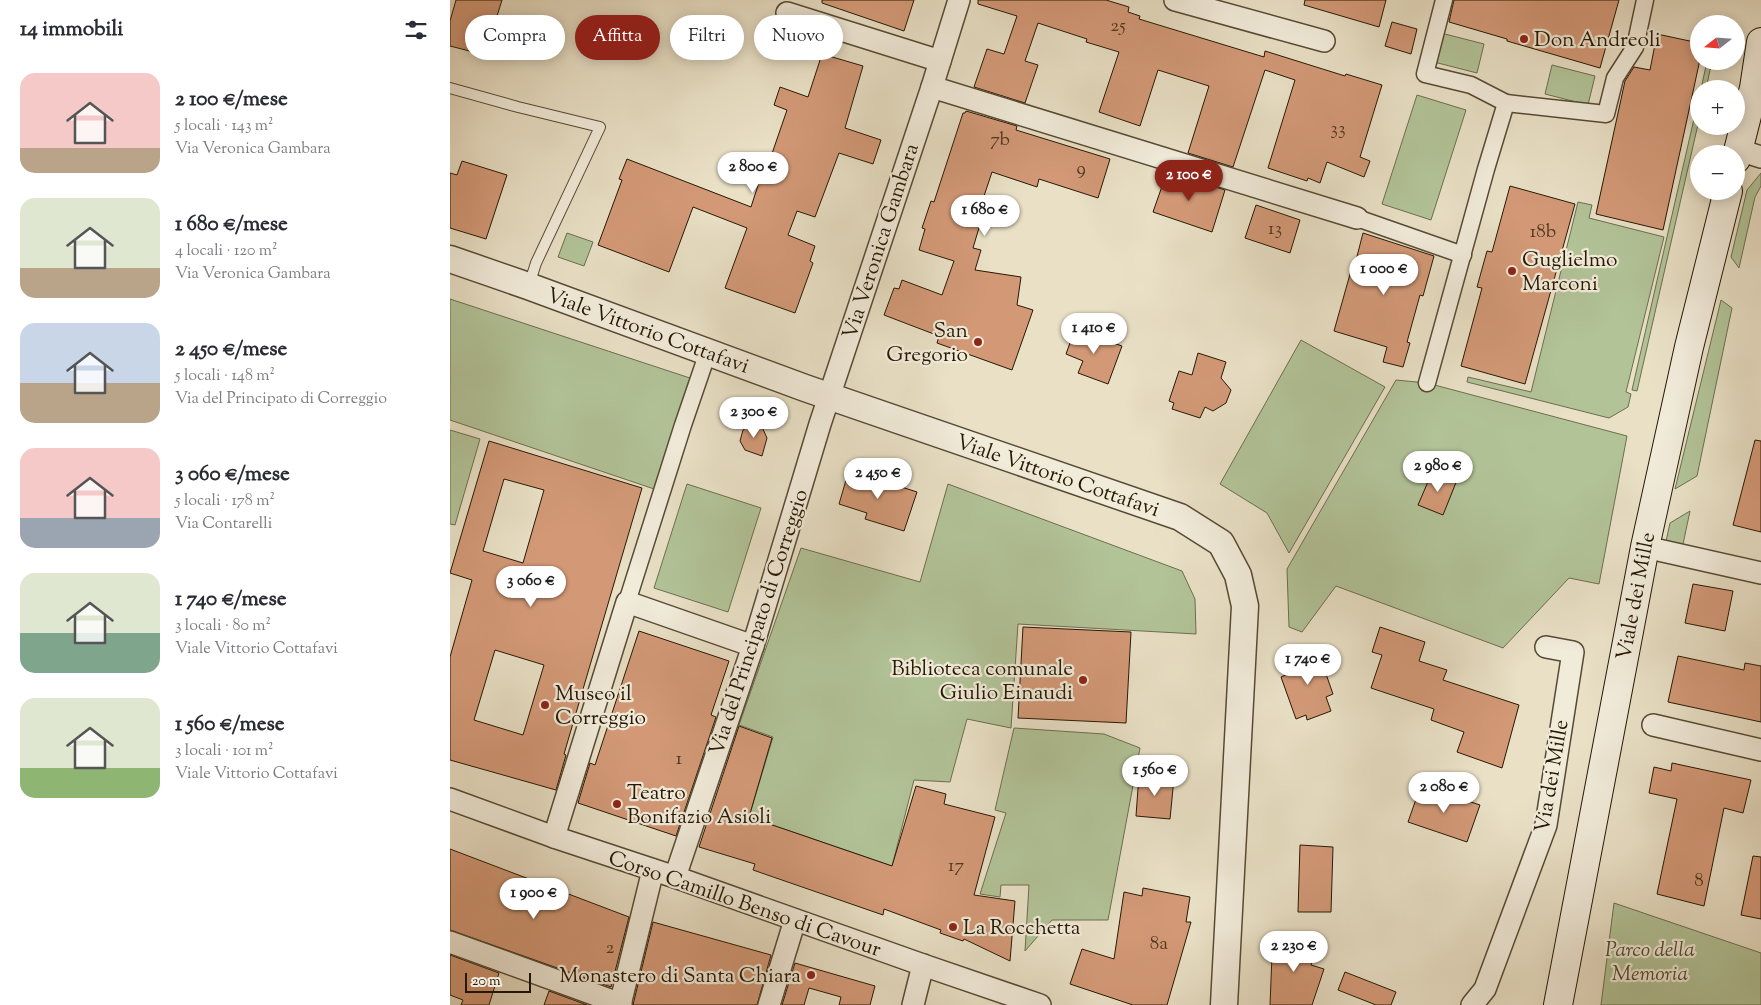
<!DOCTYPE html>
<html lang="it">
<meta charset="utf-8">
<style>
:root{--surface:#fff;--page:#f7f7f7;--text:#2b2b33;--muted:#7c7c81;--accent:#8f2418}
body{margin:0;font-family:"Sorts Mill Goudy",serif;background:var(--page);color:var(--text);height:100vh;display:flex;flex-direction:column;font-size:19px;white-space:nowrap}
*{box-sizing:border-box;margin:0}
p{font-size:16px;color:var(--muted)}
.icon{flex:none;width:28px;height:28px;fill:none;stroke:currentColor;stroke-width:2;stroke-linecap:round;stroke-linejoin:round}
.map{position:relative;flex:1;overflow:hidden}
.sheet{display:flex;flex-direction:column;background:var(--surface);width:450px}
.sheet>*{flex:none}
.hud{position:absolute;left:15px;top:15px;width:475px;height:45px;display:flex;gap:10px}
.needle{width:32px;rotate:253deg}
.fabs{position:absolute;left:1240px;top:15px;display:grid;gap:10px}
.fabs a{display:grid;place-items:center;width:55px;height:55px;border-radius:50%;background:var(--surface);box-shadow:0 2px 12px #0003;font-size:25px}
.scale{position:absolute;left:15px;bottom:12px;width:66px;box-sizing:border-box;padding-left:5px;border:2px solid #261804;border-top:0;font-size:14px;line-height:18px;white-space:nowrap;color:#261804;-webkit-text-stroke:4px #f1ebda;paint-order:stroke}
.price{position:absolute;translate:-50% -42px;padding:0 11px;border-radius:18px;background:#fff;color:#222;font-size:16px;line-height:32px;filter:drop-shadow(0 1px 2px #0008)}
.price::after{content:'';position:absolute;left:50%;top:30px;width:15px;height:11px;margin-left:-8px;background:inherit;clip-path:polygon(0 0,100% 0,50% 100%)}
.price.current{background:var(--accent);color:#fff}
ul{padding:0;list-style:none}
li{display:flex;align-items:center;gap:15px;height:125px;padding:0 20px}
li span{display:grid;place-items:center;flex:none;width:140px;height:100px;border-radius:15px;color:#555}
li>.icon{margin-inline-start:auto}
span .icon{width:60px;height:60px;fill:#fffc;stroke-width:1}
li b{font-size:21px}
h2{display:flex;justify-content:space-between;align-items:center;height:60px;padding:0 20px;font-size:21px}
.tag{padding:0 18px;border-radius:22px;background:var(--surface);box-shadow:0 2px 12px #0003;font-size:18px;line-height:45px}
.tag.current{background:var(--accent);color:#fff}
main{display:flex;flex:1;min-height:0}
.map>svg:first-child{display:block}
.green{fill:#b2c398;stroke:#6c6e4e}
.building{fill:#d39977;stroke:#261804;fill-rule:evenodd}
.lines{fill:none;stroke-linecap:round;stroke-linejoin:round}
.service-casing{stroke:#574a34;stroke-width:12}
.pedestrian-casing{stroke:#574a34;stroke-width:19}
.minor-casing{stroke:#574a34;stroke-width:24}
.tertiary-casing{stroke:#574a34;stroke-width:29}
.secondary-casing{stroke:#261804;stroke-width:30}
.service{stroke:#f1ebda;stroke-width:10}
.pedestrian{stroke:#f1ebda;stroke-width:16}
.minor{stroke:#f1ebda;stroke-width:21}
.tertiary{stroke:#f1ebda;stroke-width:26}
.secondary{stroke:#f1ebda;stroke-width:28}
.poi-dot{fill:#8f2418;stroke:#f1ebda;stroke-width:2}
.labels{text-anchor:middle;stroke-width:4.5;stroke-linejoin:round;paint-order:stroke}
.number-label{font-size:19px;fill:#513821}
.poi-label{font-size:21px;fill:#261804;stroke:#f1ebda;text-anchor:start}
.street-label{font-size:21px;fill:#261804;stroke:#f1ebda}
.park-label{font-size:21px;font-style:italic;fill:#504b30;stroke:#f1ebda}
</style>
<main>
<section class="sheet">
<h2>14 immobili<svg class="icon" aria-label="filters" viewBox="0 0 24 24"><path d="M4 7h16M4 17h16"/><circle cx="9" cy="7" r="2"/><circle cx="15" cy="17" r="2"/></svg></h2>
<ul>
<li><span style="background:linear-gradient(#f6c9c9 75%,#b9a48a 0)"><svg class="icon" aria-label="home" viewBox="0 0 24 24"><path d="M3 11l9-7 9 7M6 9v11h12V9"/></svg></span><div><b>2 100 €/mese</b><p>5 locali · 143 m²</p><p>Via Veronica Gambara</p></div></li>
<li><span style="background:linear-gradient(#dfe7d0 70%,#b9a48a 0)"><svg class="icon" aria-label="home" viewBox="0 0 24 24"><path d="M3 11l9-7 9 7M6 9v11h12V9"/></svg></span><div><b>1 680 €/mese</b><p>4 locali · 120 m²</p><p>Via Veronica Gambara</p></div></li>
<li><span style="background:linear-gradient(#c9d6e8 60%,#b9a48a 0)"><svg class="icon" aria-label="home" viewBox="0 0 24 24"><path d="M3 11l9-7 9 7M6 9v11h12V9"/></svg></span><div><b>2 450 €/mese</b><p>5 locali · 148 m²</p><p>Via del Principato di Correggio</p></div></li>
<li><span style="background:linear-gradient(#f6c9c9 70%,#9aa5b1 0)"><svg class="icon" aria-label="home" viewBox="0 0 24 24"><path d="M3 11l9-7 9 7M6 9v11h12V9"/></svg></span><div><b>3 060 €/mese</b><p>5 locali · 178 m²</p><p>Via Contarelli</p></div></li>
<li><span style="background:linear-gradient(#dfe7d0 60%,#7fa58c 0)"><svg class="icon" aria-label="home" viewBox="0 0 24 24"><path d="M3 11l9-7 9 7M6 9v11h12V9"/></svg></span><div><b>1 740 €/mese</b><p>3 locali · 80 m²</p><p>Viale Vittorio Cottafavi</p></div></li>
<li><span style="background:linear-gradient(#dfe7d0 70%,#8fb573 0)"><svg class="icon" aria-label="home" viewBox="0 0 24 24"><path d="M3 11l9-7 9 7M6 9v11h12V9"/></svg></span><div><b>1 560 €/mese</b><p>3 locali · 101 m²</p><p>Viale Vittorio Cottafavi</p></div></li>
</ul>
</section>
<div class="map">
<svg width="1311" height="1005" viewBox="0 0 1311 1005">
<rect width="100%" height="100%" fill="#e9e0c6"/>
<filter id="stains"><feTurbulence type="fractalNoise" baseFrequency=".004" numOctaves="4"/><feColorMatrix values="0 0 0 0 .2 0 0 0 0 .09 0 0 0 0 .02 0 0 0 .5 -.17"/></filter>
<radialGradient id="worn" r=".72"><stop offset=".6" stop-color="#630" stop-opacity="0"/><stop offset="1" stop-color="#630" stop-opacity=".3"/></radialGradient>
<g class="green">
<polygon points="991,33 1034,44 1027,73 984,62"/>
<polygon points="1257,61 1262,61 1256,89 1251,89"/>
<polygon points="1102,65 1145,76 1138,105 1095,94"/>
<polygon points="967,95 1016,110 981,220 932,204"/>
<polygon points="1249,97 1249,120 1187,391 1182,390"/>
<polygon points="1311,173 1311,186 1305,197 1289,268 1281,257 1297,190"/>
<polygon points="1128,202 1142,205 1139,218 1214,237 1176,392 1181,394 1178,407 1159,418 1017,382 1018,377 1081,392"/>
<polygon points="117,233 143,242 134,266 108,257"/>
<polygon points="0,299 246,380 210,491 0,420"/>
<polygon points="1271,300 1282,308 1247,476 1225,489"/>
<polygon points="851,340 935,387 839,553 817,513 770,484"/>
<polygon points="946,380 977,383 1177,436 1149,584 1119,578 1053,648 886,586 852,632 839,627 837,569"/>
<polygon points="0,430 30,439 5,525 0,524"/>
<polygon points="237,484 311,508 278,612 204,588"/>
<polygon points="498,484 732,571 745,599 746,634 568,624 561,728 517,719 500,782 464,780 442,866 299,817 323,737 289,725 351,548 470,582"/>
<polygon points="1240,511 1232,549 1215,546 1220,523"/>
<polygon points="564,728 654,734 690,748 658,920 602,920 575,951 579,885 551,885 550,897 530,894 556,813 545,810"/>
<polygon points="1164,903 1311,953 1311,1005 1151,1005"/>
</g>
<g class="building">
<polygon points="6,0 52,0 35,55 0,46 0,21"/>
<polygon points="372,0 464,0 454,31 372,3"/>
<polygon points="528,0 656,0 679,7 678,12 690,16 689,19 814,57 815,51 895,76 896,74 932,85 910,157 920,161 914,177 877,162 870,183 858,178 857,181 818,168 845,80 815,70 783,167 738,153 759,86 708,70 690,126 649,112 669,52 636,42 637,39 588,23 575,61 588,65 575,103 524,87 537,49 554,54 567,16 528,4"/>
<polygon points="855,0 936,0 929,27 854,5"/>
<polygon points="1004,0 1169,0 1150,68 1057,41 1057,39 999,22"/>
<polygon points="942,22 967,29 961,54 935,46"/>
<polygon points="1207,34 1249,43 1249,64 1213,230 1146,214 1175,81 1184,67 1200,70"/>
<polygon points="372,54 413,66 395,128 431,140 423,164 389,153 365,217 347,211 338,235 365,246 360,261 363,263 345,313 275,288 297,228 243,207 219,272 148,245 172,180 169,179 177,159 301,207 313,170 316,171 337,110 324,105 330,87 358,97"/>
<polygon points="516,111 567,126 566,130 660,159 648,198 589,179 587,187 542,172 528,214 531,221 523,248 531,250 525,270 571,277 567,305 583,310 562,370 487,343 489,336 434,315 444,288 449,289 452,280 492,295 504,261 469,250 475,229 472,228 481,201 484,202 513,113 515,113"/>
<polygon points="12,161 57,175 36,239 0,228 0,173 7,175"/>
<polygon points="717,172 775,190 762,232 703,212"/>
<polygon points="1060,186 1125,204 1075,384 1011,366 1032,288 1027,287 1037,251 1042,252"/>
<polygon points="806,205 850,220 840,253 795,238"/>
<polygon points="913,233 984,256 973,296 970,295 957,342 960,343 953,367 933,362 937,347 884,331 902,267 904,268"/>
<polygon points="625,329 672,346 658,384 628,373 633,361 616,354"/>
<polygon points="748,353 776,362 771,378 781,390 776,403 763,411 755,407 750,418 722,409 724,403 719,401 729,371 742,375"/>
<polygon points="301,424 312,427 317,438 312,456 295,450 290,441 293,430"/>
<polygon points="1305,440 1311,441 1311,532 1283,525"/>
<path d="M39,441L192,488L114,754L116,755L106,790L0,760V657L22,580L0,573ZM54,479L94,490L73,563L33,551ZM45,650L94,665L73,735L24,720Z"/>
<polygon points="399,470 467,492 454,531 415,519 417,513 389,504"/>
<polygon points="983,470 1007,480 993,515 968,505"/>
<polygon points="1243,584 1283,591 1275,631 1235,623"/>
<polygon points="573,627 681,632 676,723 568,718"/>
<polygon points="930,627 975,642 969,661 997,670 993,680 1069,705 1052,768 1007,752 1014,732 981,720 984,709 921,688 932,655 922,652"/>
<polygon points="189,631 279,661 261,715 266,717 226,836 128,803 140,763 145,765"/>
<polygon points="868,651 883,694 876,697 881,711 857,720 856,715 846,719 831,677 838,674 835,663"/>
<polygon points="1228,656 1294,670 1295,663 1311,666 1311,722 1218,702"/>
<polygon points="289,726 322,738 299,817 442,866 466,786 496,794 494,804 545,817 524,895 565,901 560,961 514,939 513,941 490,933 491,930 434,909 433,915 303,870 305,864 249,847"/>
<polygon points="1222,763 1301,780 1293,813 1274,808 1254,906 1207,894 1227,799 1199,793 1204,767 1221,771"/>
<polygon points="689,775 724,778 720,819 686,816"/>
<polygon points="971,785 1030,805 1017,842 958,822"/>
<polygon points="850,845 883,847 881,912 848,912"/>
<polygon points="0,849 179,917 161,987 0,930"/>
<polygon points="1303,856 1311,857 1311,919 1291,915"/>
<polygon points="693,888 740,897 736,922 741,922 717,1005 683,1005 620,984 632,949 664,959 674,892 692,896"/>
<polygon points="203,922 321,955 307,1005 183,1005"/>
<polygon points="829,933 867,945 861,965 874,969 862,1005 820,1005 822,955"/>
<polygon points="0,955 49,973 39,1005 11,1005 13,1000 0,995"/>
<polygon points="345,963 425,986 420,1005 389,1005 391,997 359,988 354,1005 332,1005"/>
<polygon points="895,972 946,992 941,1005 926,1005 888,990"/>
<polygon points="99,991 137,1005 94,1005"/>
</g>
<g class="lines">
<g class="service-casing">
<polyline id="service" points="0,88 68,107 150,127 86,263 79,285"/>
</g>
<g class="pedestrian-casing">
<g id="pedestrian">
<polyline points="994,0 975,74 1021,85 1056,103"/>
<polyline points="907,218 1013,255"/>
<polyline points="977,383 1036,169 1056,103 1156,114 1165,78 1185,47 1195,0"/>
<polyline points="177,602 233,425 258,352"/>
</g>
</g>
<g class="minor-casing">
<g id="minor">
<polyline points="725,0 874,41"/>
<polyline points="337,13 490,61"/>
<polyline points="482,87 907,218"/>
<polyline points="1289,150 1311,157"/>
<polyline points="1195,547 1311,573"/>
<polyline points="1203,725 1311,750"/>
<polyline points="0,799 104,837 225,877 473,965 590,1005"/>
<polyline points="104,837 177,602 303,646"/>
<polyline points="225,877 303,646 370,424 482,87 509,0"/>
<polyline points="0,942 171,1004"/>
<polyline points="170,1005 203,870"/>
<polyline points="319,1005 345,920"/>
<polyline points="463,1005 473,965"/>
<polyline points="1022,1005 1035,989 1096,825 1123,652 1096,647"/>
</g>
</g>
<g class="tertiary-casing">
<polyline id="tertiary" points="0,259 78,286 355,388 730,517 771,543 788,575 795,606 774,1005"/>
</g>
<g class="secondary-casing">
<g id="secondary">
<polyline points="1286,159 1304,88 1311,42"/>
<polyline points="1108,1005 1195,547 1239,347 1278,191"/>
</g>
</g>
<use href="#service" class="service"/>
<use href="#pedestrian" class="pedestrian"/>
<use href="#minor" class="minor"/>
<use href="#tertiary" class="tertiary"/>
<use href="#secondary" class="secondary"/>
</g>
<g class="poi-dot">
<circle cx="1074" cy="39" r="5"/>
<circle cx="1062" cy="271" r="5"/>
<circle cx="528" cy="342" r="5"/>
<circle cx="633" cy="680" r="5"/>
<circle cx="95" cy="705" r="5"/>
<circle cx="167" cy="804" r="5"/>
<circle cx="503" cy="927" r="5"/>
<circle cx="361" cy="975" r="5"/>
</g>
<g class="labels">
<g class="number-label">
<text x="668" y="31">25</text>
<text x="888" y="134">33</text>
<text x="550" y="145">7b</text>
<text x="631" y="174">9</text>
<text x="825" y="234">13</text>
<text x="1093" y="237">18b</text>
<text x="229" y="764">1</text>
<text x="506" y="871">17</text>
<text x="1249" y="886">8</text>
<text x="709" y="949">8a</text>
<text x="160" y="953">2</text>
</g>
<g class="poi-label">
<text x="1084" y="46">Don Andreoli</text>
<text x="1072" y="266">Guglielmo<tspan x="1072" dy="24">Marconi</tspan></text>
<text x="518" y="337" text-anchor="end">San<tspan x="518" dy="24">Gregorio</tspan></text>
<text x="623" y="675" text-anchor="end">Biblioteca comunale<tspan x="623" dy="24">Giulio Einaudi</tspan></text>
<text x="105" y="700">Museo il<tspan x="105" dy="24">Correggio</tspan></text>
<text x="177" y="799">Teatro<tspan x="177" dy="24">Bonifazio Asioli</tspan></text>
<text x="513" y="934">La Rocchetta</text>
<text x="351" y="982" text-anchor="end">Monastero di Santa Chiara</text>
</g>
<g class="street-label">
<text transform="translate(430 241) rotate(-72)" y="7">Via Veronica Gambara</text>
<text transform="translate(198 330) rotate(20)" y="7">Viale Vittorio Cottafavi</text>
<text transform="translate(608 475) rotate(19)" y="7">Viale Vittorio Cottafavi</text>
<text transform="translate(1185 596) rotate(-79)" y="7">Viale dei Mille</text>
<text transform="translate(308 622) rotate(-72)" y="7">Via del Principato di Correggio</text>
<text transform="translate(1101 776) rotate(-80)" y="7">Via dei Mille</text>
<text transform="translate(295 903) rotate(19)" y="7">Corso Camillo Benso di Cavour</text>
</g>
<g class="park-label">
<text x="1200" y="956">Parco della<tspan x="1200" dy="24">Memoria</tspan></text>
</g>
</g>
<rect width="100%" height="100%" filter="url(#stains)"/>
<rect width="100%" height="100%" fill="url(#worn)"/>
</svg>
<div class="fabs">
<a><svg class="needle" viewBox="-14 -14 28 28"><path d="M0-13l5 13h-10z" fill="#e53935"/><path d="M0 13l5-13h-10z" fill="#7c7c81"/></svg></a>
<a>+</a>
<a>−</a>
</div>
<div class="scale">20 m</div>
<b class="price" style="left:303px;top:194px">2 800 €</b>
<b class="price current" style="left:739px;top:202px">2 100 €</b>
<b class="price" style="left:535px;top:237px">1 680 €</b>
<b class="price" style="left:934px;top:296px">1 000 €</b>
<b class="price" style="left:644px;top:355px">1 410 €</b>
<b class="price" style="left:304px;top:439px">2 300 €</b>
<b class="price" style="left:988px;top:493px">2 980 €</b>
<b class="price" style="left:428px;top:500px">2 450 €</b>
<b class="price" style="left:81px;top:608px">3 060 €</b>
<b class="price" style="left:858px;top:686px">1 740 €</b>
<b class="price" style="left:705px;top:797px">1 560 €</b>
<b class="price" style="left:994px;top:814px">2 080 €</b>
<b class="price" style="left:84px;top:920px">1 900 €</b>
<b class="price" style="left:844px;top:973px">2 230 €</b>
<div class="hud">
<a class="tag">Compra</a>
<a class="tag current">Affitta</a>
<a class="tag">Filtri</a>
<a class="tag">Nuovo</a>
</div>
</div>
</main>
